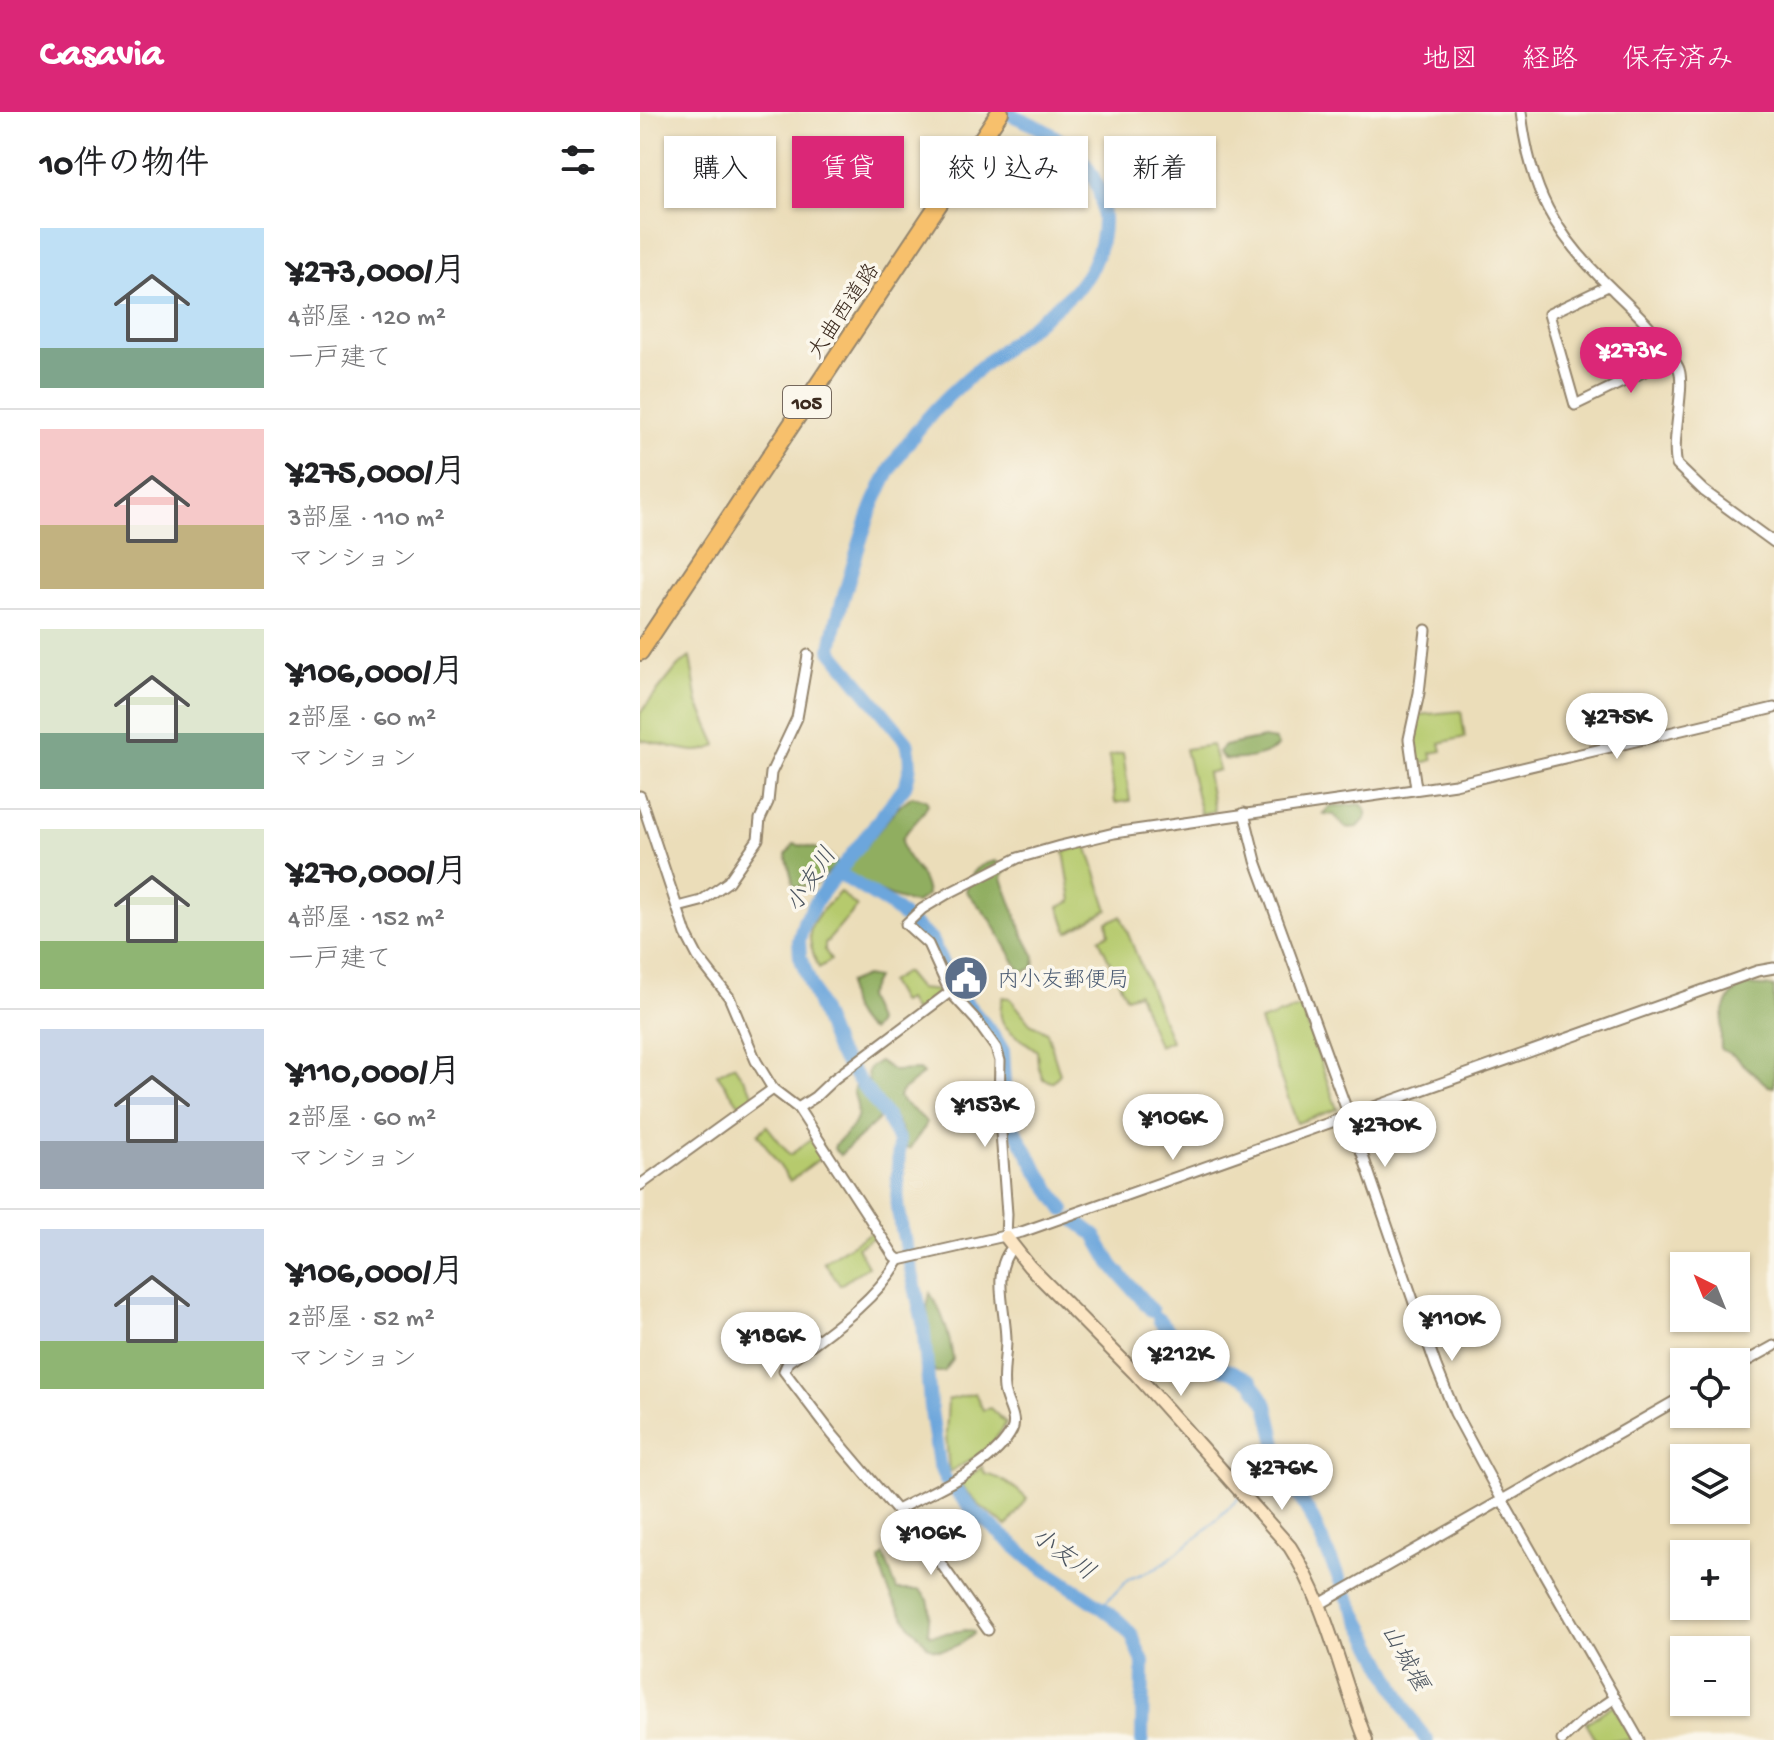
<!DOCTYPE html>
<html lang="ja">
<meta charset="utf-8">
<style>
:root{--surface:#fff;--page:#f2f2f2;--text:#202124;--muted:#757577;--line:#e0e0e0;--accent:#db2777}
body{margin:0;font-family:"Gochi Hand","Klee One",sans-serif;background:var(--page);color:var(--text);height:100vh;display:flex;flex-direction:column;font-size:30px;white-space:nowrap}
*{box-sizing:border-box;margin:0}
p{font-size:26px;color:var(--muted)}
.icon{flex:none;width:44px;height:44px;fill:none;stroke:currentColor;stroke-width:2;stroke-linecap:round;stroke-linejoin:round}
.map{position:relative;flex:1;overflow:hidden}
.sheet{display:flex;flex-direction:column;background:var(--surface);width:640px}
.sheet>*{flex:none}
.top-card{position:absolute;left:24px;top:24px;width:760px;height:72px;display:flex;gap:16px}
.needle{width:52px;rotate:317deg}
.tools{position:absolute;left:1030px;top:1140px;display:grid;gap:16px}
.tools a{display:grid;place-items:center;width:80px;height:80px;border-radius:0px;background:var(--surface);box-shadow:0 2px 6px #0004;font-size:40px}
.price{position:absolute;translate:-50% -68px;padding:0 18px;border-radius:28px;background:#fff;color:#222;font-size:26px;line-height:52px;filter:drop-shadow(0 2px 4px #0008)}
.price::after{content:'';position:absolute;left:50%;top:48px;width:24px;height:18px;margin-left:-12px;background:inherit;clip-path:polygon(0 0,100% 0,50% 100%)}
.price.current{background:var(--accent);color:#fff}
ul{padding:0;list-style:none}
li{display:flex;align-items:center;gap:24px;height:200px;padding:0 40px}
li+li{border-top:2px solid var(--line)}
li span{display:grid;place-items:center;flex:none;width:224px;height:160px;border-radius:0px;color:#555}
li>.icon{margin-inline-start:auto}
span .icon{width:96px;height:96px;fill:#fffc;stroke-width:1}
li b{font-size:34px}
h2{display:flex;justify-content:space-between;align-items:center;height:96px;padding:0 40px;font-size:34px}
.tag{padding:0 28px;border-radius:0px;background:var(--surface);box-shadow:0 2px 6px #0004;font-size:28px;line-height:72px}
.tag.current{background:var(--accent);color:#fff}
header{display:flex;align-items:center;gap:48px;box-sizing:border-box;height:112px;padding:0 40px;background:var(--accent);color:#fff}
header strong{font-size:38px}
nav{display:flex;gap:44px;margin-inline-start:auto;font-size:28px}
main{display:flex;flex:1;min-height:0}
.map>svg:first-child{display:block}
.green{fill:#b6ca6d;stroke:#787a46;stroke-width:2}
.forest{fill:#90ae60;stroke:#666c3f;stroke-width:2}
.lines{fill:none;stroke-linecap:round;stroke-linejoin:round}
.stream{stroke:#6ca6dc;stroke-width:2}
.river{stroke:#6ca6dc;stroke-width:14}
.street-casing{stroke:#93846c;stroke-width:13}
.secondary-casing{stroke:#93846c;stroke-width:16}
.highway-casing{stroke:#93846c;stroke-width:20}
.street{stroke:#fff;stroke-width:9}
.secondary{stroke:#fce6c4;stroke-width:12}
.highway{stroke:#f7c06c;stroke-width:16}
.labels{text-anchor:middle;stroke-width:7;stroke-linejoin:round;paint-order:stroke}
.shield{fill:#fbf7ec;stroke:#75685c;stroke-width:2}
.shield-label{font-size:20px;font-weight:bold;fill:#3b2a1e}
.street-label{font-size:22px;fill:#3b2a1e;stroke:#fbf7ec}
.service-label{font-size:22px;fill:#4e5e75;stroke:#fbf7ec;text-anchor:start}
.water-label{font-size:24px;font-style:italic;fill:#4c5560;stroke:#fbf7ec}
</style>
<header>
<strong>Casavia</strong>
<nav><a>地図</a><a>経路</a><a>保存済み</a></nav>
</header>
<main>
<section class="sheet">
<h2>10件の物件<svg class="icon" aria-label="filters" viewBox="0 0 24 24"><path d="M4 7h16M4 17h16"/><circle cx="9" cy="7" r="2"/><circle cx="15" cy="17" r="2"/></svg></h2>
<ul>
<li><span style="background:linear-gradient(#bfe0f5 75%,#7fa58c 0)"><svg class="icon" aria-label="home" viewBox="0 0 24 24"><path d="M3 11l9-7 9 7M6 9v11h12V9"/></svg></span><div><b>¥273,000/月</b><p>4部屋 · 120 m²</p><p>一戸建て</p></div></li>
<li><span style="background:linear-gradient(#f6c9c9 60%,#c2b280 0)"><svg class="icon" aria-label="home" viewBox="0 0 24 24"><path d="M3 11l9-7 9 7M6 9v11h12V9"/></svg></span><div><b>¥275,000/月</b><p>3部屋 · 110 m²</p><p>マンション</p></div></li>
<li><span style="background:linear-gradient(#dfe7d0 65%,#7fa58c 0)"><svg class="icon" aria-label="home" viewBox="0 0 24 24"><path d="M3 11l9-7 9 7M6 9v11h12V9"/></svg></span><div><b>¥106,000/月</b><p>2部屋 · 60 m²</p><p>マンション</p></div></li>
<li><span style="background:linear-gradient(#dfe7d0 70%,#8fb573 0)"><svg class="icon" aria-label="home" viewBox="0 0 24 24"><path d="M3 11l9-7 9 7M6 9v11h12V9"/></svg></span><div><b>¥270,000/月</b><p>4部屋 · 152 m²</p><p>一戸建て</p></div></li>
<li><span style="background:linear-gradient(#c9d6e8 70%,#9aa5b1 0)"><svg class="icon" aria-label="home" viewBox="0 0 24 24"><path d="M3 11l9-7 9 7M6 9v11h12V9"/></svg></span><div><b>¥110,000/月</b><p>2部屋 · 60 m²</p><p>マンション</p></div></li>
<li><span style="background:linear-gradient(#c9d6e8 70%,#8fb573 0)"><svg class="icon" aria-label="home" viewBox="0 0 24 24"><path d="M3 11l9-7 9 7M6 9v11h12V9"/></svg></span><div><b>¥106,000/月</b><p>2部屋 · 52 m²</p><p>マンション</p></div></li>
</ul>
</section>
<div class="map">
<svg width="1134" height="1628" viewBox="0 0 1134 1628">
<rect width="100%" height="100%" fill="#fbf7ec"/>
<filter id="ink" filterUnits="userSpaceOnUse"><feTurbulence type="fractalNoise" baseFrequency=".0125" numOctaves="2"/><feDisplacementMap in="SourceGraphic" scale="16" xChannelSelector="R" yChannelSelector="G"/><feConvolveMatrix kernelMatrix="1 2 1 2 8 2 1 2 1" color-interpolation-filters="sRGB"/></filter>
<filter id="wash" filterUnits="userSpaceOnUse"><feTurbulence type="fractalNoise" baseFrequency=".006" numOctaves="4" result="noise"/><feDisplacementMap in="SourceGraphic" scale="32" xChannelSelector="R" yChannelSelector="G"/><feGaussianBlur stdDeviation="1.8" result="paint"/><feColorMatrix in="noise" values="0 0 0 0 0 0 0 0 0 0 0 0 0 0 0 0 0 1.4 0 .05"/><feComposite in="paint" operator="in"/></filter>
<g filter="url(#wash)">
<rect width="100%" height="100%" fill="#ebddb9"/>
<g class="green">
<path d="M50,545L58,591L77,633C58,648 22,630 0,628V601L38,554Z"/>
<polygon points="821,599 825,625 800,631 802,639 791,641 793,648 777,652 773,630 778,603"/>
<polygon points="572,633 579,658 567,661 574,699 561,702 545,637"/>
<polygon points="483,641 490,689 475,691 469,644"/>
<polygon points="447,733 468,798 428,820 419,795 432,789 424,740"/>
<path d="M200,780L217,795L185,832V838L191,848L179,856C160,815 172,809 200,780Z"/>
<polygon points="481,804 531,929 518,934 498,881 486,885 459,827 469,822 467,810"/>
<polygon points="265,860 279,877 301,879 274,900 267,888 261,891 249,870"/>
<path d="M363,885L370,886L390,911L407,920L420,962L412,970L403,967L398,953L397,939C377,922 352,917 363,885Z"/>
<polygon points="661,895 697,997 657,1011 620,909"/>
<polygon points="94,953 115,984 100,994 77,962"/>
<polygon points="127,1014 150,1043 174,1025 187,1041 150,1069 118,1022"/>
<polygon points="233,1119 237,1123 217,1135 228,1154 200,1173 184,1150"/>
<path d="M335,1281L343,1298L350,1296L366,1311C353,1335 333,1348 309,1360L306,1322L308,1288Z"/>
<path d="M342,1355L345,1362C363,1366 374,1374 387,1387L367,1414L339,1393L319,1372Z"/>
<polygon points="973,1593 992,1628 956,1628 946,1611"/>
</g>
<g class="forest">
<path d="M623,626L635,628L638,634C626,645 599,649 584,647L578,640L584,634Z"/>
<path d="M272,684L286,688L288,692C283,706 269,714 262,727C262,750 284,755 287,783L276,791C253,788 228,774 207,762V757L257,696Z"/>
<polygon points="721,692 726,698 726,706 718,715 706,716 694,703 683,702 689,695"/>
<path d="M154,732C170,736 190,735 197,753L174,773L154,775L146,743Z"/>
<path d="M356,749L365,758L362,766L383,822L395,845L394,855L387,859H380L351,808L326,779C331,760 337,752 356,749Z"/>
<path d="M225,864L236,866L226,885L237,911L231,919C214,912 207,888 208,871Z"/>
<path d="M1107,873L1134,875V975L1128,974L1093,943L1081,937C1080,915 1082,880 1107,873Z"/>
<path d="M239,949L254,959L279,958L283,962L261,980L259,985C265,995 278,999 286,1010L285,1015L269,1037L263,1034C269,1005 222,989 228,957Z"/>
<path d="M215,974C225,982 239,994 239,1007L200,1043L194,1037L195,1033C215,1011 224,1010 213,979Z"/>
<path d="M290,1181C303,1201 310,1224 313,1248L304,1260H296L292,1255L287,1195Z"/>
<path d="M244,1443L257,1478H280L288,1488L290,1496L288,1520L291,1523L326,1518L334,1520V1522C322,1532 305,1542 289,1535C268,1513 242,1479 240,1447Z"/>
</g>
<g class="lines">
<g class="stream">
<polyline points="608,1378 641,1355"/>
<polyline points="461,1495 489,1467 517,1456 559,1424 600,1385"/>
</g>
<g class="river">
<path d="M364,0C405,16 448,37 460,83C468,115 460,149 439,174C427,188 411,198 397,210C355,244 309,277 276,320C238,367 225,411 209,467C202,491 194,514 191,538L267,630C271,647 271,658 265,674L179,785L164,810L159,828L160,845L196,938L246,1004L259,1029L257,1095L283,1210L290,1292L299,1352L305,1367L334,1399L391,1448L461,1495L480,1510L492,1524L503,1550L502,1628"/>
<polyline points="198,761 250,793 264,805"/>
<polyline points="274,813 291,828 315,878 352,921 363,939 367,1004 397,1058 424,1098"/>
<polyline points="435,1108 455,1123 472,1153 512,1199"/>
<polyline points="519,1208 559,1251 591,1259 611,1269 627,1293 638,1340"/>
<polyline points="640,1352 671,1404 702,1473"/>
<polyline points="707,1484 775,1613 787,1628"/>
</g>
</g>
</g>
<g filter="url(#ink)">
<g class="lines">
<g class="street-casing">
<g id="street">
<path d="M881,0C890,78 914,122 971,176C996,200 1022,224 1038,255C1047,271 1030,329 1037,353L1064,379L1134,430"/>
<polyline points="968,174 909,202 935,293 1032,246"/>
<polyline points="776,676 769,627 779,581 786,518"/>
<polyline points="0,684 46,822 58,845 89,885 116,949 133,977 158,996 254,1144 259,1148 382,1120 1117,859 1134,856"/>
<polyline points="604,701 616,749 709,1004 796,1254 815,1301 862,1388 999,1628"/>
<polyline points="38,795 61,789 88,770 118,727 120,707 128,690 131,661 157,606 168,543"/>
<polyline points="158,996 175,985 194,967 310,880"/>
<polyline points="0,1073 133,977"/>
<polyline points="366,1125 367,1102 359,993 360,949 356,936 336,908 310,880 288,832 266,812 282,797 307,782 378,746 420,734 474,721 815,672 1134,596"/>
<path d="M259,1148C234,1191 187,1221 148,1250L144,1259L192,1322L297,1446L348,1518"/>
<polyline points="1096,1255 1134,1234"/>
<path d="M257,1398C293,1378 353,1356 372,1318C378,1306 365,1289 364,1277C362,1261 366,1244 366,1228C366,1199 350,1157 374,1134"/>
<polyline points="680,1492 1044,1284"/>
<polyline points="922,1628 947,1605 975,1586"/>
</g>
</g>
<g class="secondary-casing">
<path id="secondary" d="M366,1125L389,1154L495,1261L650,1435C688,1494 700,1563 726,1628"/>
</g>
<g class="highway-casing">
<polyline id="highway" points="0,540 360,0"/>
</g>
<use href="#street" class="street"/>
<use href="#secondary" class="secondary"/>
<use href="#highway" class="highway"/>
</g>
</g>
<defs>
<g id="civic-disc" transform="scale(2.3)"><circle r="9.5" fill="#5c6f8a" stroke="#fbf7ec"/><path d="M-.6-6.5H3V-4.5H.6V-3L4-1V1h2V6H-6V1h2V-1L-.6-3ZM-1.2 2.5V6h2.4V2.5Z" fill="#fff"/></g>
</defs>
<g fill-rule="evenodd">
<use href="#civic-disc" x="326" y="866"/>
</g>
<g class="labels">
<rect class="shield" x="143" y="274" width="48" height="32" rx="6"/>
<g class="shield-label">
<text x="167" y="297">105</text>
</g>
<g class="street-label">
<text transform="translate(202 198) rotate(-56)" y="8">大曲西道路</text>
</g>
<g class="service-label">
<text x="357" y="874">内小友郵便局</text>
</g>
<g class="water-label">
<text transform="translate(170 767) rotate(-57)" y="8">小友川</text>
<text transform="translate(424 1441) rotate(36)" y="8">小友川</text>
<text transform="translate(766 1545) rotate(61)" y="8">山城堰</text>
</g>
</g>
</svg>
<div class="tools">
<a><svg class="needle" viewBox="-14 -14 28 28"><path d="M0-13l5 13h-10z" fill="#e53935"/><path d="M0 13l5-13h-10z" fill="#757577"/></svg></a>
<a><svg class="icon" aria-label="locate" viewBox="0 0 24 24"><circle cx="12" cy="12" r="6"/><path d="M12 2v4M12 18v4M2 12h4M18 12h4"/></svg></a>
<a><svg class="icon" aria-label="layers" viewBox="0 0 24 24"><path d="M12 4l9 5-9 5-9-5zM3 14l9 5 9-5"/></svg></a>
<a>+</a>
<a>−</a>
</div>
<b class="price current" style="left:991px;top:283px">¥273K</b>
<b class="price" style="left:977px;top:649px">¥275K</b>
<b class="price" style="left:345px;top:1037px">¥153K</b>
<b class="price" style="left:533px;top:1050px">¥106K</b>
<b class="price" style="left:745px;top:1057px">¥270K</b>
<b class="price" style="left:812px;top:1251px">¥110K</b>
<b class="price" style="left:131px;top:1268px">¥186K</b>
<b class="price" style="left:541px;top:1286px">¥212K</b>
<b class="price" style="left:642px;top:1400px">¥276K</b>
<b class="price" style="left:291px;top:1465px">¥106K</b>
<div class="top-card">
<a class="tag">購入</a>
<a class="tag current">賃貸</a>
<a class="tag">絞り込み</a>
<a class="tag">新着</a>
</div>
</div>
</main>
